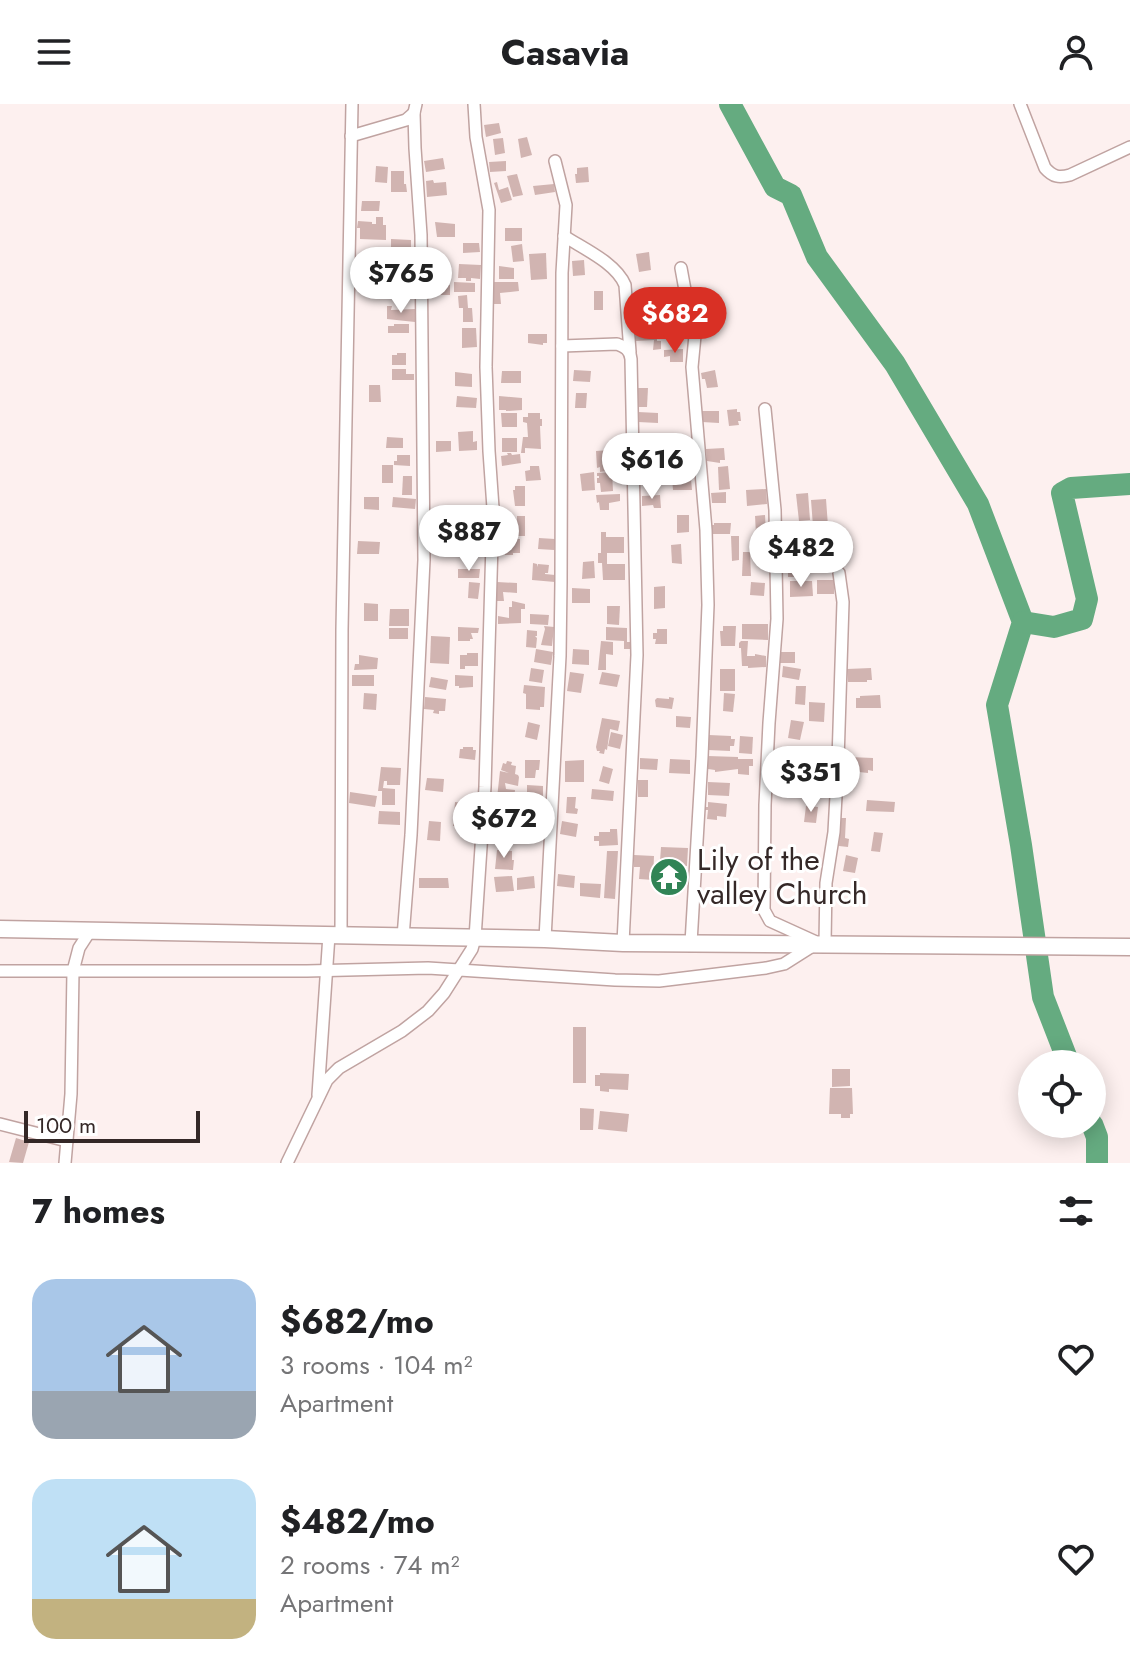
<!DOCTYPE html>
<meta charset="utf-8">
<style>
:root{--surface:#fff;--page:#f6f6f6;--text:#202124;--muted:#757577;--accent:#d93025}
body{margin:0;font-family:Jost,sans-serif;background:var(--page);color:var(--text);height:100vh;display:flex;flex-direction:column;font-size:30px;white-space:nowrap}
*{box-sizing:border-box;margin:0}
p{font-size:26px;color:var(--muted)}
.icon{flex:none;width:44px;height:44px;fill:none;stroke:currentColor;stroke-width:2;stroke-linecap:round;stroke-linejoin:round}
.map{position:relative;height:1059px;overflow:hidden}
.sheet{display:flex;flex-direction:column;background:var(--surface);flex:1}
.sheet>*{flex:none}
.tools{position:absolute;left:1018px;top:946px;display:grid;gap:16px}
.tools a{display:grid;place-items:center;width:88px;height:88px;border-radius:50%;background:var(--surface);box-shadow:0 4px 20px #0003;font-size:40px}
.scale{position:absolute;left:24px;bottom:20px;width:176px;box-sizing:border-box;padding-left:8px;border:4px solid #342827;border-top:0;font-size:22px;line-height:28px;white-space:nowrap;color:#342827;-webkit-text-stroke:6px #fff;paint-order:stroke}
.price{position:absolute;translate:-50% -68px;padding:0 18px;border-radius:28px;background:#fff;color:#222;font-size:26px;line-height:52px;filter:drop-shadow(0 2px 4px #0008)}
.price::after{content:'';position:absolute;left:50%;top:48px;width:24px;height:18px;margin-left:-12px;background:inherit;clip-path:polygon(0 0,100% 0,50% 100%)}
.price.active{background:var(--accent);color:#fff}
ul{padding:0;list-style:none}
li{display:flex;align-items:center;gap:24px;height:200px;padding:0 32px}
li span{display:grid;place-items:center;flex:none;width:224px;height:160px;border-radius:24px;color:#555}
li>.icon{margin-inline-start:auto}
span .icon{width:96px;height:96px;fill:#fffc;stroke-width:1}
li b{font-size:34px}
h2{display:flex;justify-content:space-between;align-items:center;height:96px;padding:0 32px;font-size:34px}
header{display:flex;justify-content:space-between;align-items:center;height:104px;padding:0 32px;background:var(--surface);font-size:36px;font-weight:700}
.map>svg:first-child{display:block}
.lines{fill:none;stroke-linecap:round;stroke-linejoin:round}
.river{stroke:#65ab80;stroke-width:22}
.building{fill:#d1b4b1}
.street-casing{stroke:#c0a3a1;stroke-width:14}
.secondary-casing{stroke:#c0a3a1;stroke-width:19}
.street{stroke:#fff;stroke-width:11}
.secondary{stroke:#fff;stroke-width:16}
.labels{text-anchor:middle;stroke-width:6;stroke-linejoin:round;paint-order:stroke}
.poi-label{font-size:30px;fill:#342827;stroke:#fff;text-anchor:start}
</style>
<header><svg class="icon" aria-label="menu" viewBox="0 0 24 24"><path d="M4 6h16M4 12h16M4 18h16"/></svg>Casavia<svg class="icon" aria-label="person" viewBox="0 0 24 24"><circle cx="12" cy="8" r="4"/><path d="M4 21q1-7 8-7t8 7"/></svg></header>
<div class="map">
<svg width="1130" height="1059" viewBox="0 0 1130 1059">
<rect width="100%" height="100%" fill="#fdf0ef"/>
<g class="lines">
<g class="river">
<polyline points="730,0 775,83 791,91 817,153 895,260 978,400 1023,518 997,601 1021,741 1043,893 1069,960"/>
<polyline points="1023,518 1054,523 1082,515 1087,495 1062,389 1071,384 1130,380"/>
<polyline points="1092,1020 1097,1033 1097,1059"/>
</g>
</g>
<g class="building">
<polygon points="499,19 501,29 486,33 484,21"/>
<polygon points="527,33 532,51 521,54 518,35"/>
<polygon points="503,34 505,49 495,51 493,35"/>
<polygon points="443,54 445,65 426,68 424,57"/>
<polygon points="506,57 506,67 490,68 489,58"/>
<polygon points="376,62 388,63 387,79 375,78"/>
<polygon points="588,63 589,78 576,79 575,70 577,70 577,64"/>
<polygon points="391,67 404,67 404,80 406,80 407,88 391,88"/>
<polygon points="517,70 523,91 513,93 507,72"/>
<polygon points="433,76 434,79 446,78 447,91 427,93 426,77"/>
<polygon points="497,78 499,86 508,83 512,96 501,99 494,79"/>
<polygon points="554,80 555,88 535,91 533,82"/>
<polygon points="362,97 380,97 379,107 361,107"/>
<polygon points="376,113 383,113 383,121 386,121 386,136 360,135 360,124 357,124 358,117 372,118 372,120 376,120"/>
<polygon points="435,118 455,120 455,133 437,133"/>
<rect x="505" y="124" width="17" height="13"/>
<polygon points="391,135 411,136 411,147 391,147"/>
<polygon points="463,139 479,139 480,148 463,149"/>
<polygon points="522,140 524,157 513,158 511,142"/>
<polygon points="649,148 651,166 639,168 636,150"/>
<polygon points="546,149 547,175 531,176 529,150"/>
<polygon points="401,155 410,156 410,172 391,172 391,160 401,160"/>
<polygon points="584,156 585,171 573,172 572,157"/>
<polygon points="459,160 481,161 480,175 471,174 471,177 466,177 466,174 458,174"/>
<polygon points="499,162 514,164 514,175 499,175"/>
<polygon points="454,178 475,179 475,188 454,188"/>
<polygon points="493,178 518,178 519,187 500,189 501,200 494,200"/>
<rect x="430" y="181" width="20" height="10"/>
<rect x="594" y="187" width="9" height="19"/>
<polygon points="467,191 468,204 472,204 473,218 463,218 463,204 459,204 458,192"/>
<polygon points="387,202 392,202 391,206 415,205 415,218 387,215"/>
<polygon points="394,220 409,220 409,229 388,229 388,222 394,222"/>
<polygon points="462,224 476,224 477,243 462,244"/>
<polygon points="636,224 657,224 657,237 661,237 661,245 653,246 654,236 636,237"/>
<polygon points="528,230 547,230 547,239 543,239 543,241 528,239"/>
<polygon points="683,245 683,258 670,258 670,252 664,253 664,246"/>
<polygon points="397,249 406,249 406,261 392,261 392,251 397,251"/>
<polygon points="392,265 406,265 406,270 414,270 414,276 392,276"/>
<polygon points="574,266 591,267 590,278 573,277"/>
<polygon points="715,266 718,283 707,284 705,275 702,275 701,269"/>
<polygon points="502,267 521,267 521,279 501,279"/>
<polygon points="455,268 472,270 472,283 455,282"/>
<polygon points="369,281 380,281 381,298 369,298"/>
<polygon points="637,284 648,284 647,303 637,303"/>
<polygon points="576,289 587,289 586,304 575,304"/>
<polygon points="457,292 477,294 476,304 456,303"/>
<polygon points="499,292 522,294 522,306 506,307 506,306 499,306"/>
<polygon points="737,305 737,308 740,308 741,317 738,317 739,321 729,322 727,306"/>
<polygon points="702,307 719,307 719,319 702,318"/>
<polygon points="638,308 658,309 658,319 638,318"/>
<polygon points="501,309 517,309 517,323 502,323"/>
<polygon points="528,309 540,309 540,315 542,315 542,322 540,322 541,345 525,344 525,349 521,349 523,333 528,333 527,319 523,318 523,313 528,313"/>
<polygon points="473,327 473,338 477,337 477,346 459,347 458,328"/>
<polygon points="684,331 684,333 689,333 689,344 674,344 674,333"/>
<polygon points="387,333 403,334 403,344 386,344"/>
<rect x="502" y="334" width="15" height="14"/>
<polygon points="436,337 451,337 451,347 436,348"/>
<polygon points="724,344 725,356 720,356 720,359 707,357 706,345"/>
<polygon points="610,346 611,353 607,353 607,367 600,368 600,363 597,364 596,347"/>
<polygon points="687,346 688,357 671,358 670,348"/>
<polygon points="507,349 511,349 512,351 520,350 521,359 502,362 501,352 508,351"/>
<polygon points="397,351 410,351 410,362 394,361 394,357 397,357"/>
<polygon points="668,360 678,360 679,375 691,375 692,386 673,386 672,374 669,374"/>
<rect x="382" y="361" width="11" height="18"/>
<polygon points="530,362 539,362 541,376 526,377 525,367 530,366"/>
<polygon points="728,362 730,385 719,386 718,363"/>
<polygon points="594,368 595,386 582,387 580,370"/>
<polygon points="612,368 613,387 601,388 600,379 597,379 597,374 599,374 599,372 597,372 597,369"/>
<polygon points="403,372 412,372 412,391 402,391"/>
<polygon points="515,382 525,382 525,402 515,402 513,386 515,386"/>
<polygon points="766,385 767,400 747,402 746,386"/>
<polygon points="726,388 726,399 712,399 711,389"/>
<polygon points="808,389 810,416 799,417 796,390"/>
<polygon points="620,390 620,397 609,399 609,406 600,406 599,398 597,399 596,391"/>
<polygon points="660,391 661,404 654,404 653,401 642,402 642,392"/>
<polygon points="364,393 379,393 379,406 364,405"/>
<polygon points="393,393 416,395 415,405 392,403"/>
<polygon points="826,395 828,422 837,423 838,428 824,429 823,422 813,422 811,396"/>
<rect x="477" y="405" width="8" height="20"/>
<polygon points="677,411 689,411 689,428 677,429"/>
<polygon points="765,411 766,429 756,430 755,412"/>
<rect x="517" y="412" width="8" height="20"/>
<polygon points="714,419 731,419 730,430 712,430 711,421 714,421"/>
<polygon points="455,427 485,428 484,436 455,435"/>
<polygon points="601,428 606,428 606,433 624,433 624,449 607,449 607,460 625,460 625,476 603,476 602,459 598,459 598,449 601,449"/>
<polygon points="731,432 739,432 739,456 732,457"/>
<polygon points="812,432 812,451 786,452 786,433"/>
<polygon points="834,432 835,456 818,457 817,433"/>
<polygon points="539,434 555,435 554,446 538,445"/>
<polygon points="498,435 520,435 520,449 513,449 513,451 505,451 505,449 498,449"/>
<polygon points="358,437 380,438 379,450 357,450"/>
<polygon points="681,440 682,460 672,459 671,441"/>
<polygon points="743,448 750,448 751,472 742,472"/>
<polygon points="594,457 595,474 582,475 583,458"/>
<polygon points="533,459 537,460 538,463 538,460 549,461 548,469 545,469 545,470 555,471 555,478 532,476"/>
<rect x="788" y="460" width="18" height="13"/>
<polygon points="458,465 480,465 479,474 458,474"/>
<rect x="817" y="476" width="17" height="14"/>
<polygon points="790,477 812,477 813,492 790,493"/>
<polygon points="469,478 480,479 478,495 468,494"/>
<polygon points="497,478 517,479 517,489 503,488 504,497 496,497"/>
<polygon points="751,478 765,479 764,492 750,491"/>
<polygon points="665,482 665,504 654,505 654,483"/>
<polygon points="572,484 590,485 590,499 572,499"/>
<polygon points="512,497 525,500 525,505 521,505 521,519 498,520 498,512 509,514 509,503 512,503"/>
<polygon points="364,499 378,500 378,517 364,517"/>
<polygon points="607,502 620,502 619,521 607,520"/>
<polygon points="390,505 409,505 409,522 389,522"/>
<polygon points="530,510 549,511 548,521 530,520"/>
<polygon points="742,520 768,520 768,536 742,535"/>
<polygon points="544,522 554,523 552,542 541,541 545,525"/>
<polygon points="723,522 736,522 735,542 721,542 720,527 723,527"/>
<polygon points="458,523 479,524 478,529 471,529 473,535 470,535 470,537 458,537"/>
<polygon points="606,523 627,524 627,538 632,538 632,545 624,545 624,537 606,536"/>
<rect x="389" y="524" width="19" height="11"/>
<polygon points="657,525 667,525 667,540 655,540 656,535 653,535 653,529 657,529"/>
<polygon points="527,526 537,527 537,532 535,532 537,534 536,544 526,543"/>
<polygon points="431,532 450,533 449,560 430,559"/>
<polygon points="601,537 613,538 613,551 606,550 606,566 598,566"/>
<polygon points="741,537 748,537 747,552 755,552 755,550 766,552 766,563 748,564 748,562 742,562 741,544 739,544 739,539"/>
<polygon points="536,545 553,548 551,561 534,558"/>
<polygon points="573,545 589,546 589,561 572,560"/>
<polygon points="781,548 795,548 795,559 780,559"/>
<polygon points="467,549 478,549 478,562 465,562 465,565 460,565 460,551 467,551"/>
<polygon points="359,551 378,554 377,565 354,566 355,560 359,560"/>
<polygon points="783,562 801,565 799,576 782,573"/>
<polygon points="531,564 544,566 542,579 529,577"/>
<polygon points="871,564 872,576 867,576 867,578 848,578 847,565"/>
<rect x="720" y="565" width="15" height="22"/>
<polygon points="570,568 584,570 581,589 567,587"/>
<polygon points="602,568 620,571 617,583 599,580"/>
<rect x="352" y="571" width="22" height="11"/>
<polygon points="455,571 473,572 473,583 459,584 459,582 455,582"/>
<polygon points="431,573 448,576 446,586 429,583"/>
<polygon points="524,581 545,583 544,603 540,603 540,606 526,605 526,590 523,589"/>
<polygon points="796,582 806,582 805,601 795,600"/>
<polygon points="364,589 377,590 376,606 363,605"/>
<polygon points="724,589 735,590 733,608 723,607"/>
<polygon points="880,591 881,604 856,604 856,594 860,594 860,592"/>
<polygon points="425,593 446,595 445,607 439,607 439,610 433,609 434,606 424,605"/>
<polygon points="669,593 674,594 672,605 656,603 655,596 657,594 669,595"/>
<polygon points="809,598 825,599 824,618 809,617"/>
<polygon points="676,612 691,613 690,624 676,623"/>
<polygon points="602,614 620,617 618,627 610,625 607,646 605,645 604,650 599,649 600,647 597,647 596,643"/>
<polygon points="791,616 804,618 800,636 788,634"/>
<polygon points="528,618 540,621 537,636 525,633"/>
<polygon points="611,628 623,631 620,645 608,642"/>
<polygon points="709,631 731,632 731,635 735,635 734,642 730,642 730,647 708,646"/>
<polygon points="740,632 753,633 752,650 739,649"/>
<polygon points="463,643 473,643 473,646 476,646 475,656 459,654 460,645 463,645"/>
<polygon points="708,652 738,653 738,655 753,655 753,662 749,662 749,671 738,670 738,665 715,668 715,666 708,665"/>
<polygon points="850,653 873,654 873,667 868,666 868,669 850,667"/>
<polygon points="640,654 658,655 657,666 640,665"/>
<polygon points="825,654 826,667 807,668 807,655"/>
<polygon points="670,655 690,656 690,670 669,669"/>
<polygon points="525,656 540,656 539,666 536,666 535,674 525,674"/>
<polygon points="584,656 584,678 565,678 565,657"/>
<polygon points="507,657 512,658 511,661 516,662 515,670 518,671 519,673 518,682 505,679 506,685 515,686 514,696 497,694 500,667 509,669 501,666 503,659 506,660"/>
<polygon points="603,662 613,665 609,680 599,677"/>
<polygon points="381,663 401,664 400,681 387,681 387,677 384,677 383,684 395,685 395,701 382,701 382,687 378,687"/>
<polygon points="427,674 444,675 443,688 425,686"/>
<rect x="638" y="676" width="10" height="17"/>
<polygon points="708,678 730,679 729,692 708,691"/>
<polygon points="797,679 798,691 780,692 779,680"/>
<polygon points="527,681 543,682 543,692 527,691"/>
<polygon points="592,685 614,687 613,697 591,695"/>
<polygon points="350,688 377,692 375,703 349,699"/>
<polygon points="567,693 576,693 575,704 578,705 577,710 566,709"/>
<polygon points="867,696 895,698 894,708 866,707"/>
<polygon points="455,698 473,700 471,723 453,722"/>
<polygon points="708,698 727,700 726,713 717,712 717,716 707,715 708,706 705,706 705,703 708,703"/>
<polygon points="497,700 514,701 513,713 496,711"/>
<polygon points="806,702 818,703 816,719 804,718"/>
<polygon points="523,703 536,704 534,725 521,724"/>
<polygon points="379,707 400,708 400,721 378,720"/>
<polygon points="840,714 846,714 845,734 849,735 848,743 839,742"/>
<polygon points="429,717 441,718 440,737 427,736"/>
<polygon points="562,717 578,720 576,733 560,730"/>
<polygon points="610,725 617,725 618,741 599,742 599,737 594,737 594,732 599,732 599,728 610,728"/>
<polygon points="874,728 883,729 880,748 871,747"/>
<polygon points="661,743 688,744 687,762 680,762 679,786 675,785 675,790 661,789 662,785 658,785"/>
<polygon points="497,746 512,747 512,756 514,756 513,766 495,765"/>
<polygon points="607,747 618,747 615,795 604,794"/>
<polygon points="634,751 654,752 653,776 639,775 640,763 634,763"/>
<polygon points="846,751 858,754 855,769 843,767"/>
<polygon points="558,770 575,772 574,784 557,782"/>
<polygon points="512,772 514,787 496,788 494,773"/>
<polygon points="534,772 535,784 517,786 517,774"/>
<polygon points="419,774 448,774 449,784 419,784"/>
<polygon points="580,779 601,780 600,794 580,792"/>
<rect x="573" y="923" width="13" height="56"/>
<polygon points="832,965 850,965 850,982 832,983"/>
<polygon points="600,969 629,970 628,986 609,985 609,988 600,987 600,982 595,982 595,971 600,971"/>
<polygon points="830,984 852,984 853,1010 850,1010 850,1014 841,1014 841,1010 829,1010"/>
<polygon points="580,1004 594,1005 593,1026 580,1026"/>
<polygon points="600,1007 629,1010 627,1028 598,1025"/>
<polygon points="16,1034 29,1038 23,1059 9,1058"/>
</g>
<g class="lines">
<g class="street-casing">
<g id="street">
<path d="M1020,0L1045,64C1053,73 1059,74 1070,71L1130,43"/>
<polyline points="351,32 406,16 414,9"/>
<path d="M564,132C584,145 616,159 625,181L630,248"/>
<polyline points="681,164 685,186 696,221 692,263 706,426 708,501 702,653 691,839"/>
<path d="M562,242L617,240C625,243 630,246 631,255L637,551L623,839"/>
<polyline points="765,305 775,406 777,515 769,619 765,701 764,806 770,817 814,837"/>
<polyline points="341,832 342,526 352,0"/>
<polyline points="403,833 411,731 424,456 421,131 415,44 414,9 416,0"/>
<polyline points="545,835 560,552 561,478 562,169 566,101 555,57"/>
<polyline points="825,839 826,779 834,728 838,656 843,498 839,469"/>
<polyline points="0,867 307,867 428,864 615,876 659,877 766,864 784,860 814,841"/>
<polyline points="318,991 329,831"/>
<polyline points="0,1020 67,1037"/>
<polyline points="65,1059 71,990 73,867 79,844 90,827"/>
<polyline points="287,1059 327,976 339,964 402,927 428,907 444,889 472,845 475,834 485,683 493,404 489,347 486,263 489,106 476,33 474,0"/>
</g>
</g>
<g class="secondary-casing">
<polyline id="secondary" points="0,825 545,835 623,839 1130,843"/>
</g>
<use href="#street" class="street"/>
<use href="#secondary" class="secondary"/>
</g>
<defs>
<g id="temple-disc" transform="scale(2)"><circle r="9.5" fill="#318456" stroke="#fff"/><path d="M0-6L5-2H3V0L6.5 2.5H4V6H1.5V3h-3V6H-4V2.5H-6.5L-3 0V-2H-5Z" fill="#fff"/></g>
</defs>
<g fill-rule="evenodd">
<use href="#temple-disc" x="669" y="773"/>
</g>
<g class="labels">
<g class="poi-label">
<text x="697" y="766">Lily of the<tspan x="697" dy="34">valley Church</tspan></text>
</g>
</g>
</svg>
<div class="tools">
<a><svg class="icon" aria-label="locate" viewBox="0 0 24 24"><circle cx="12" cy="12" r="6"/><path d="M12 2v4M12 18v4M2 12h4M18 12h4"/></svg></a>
</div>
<div class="scale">100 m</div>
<b class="price" style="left:401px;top:211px">$765</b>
<b class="price active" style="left:675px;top:251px">$682</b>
<b class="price" style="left:652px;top:397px">$616</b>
<b class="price" style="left:469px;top:469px">$887</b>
<b class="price" style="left:801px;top:485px">$482</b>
<b class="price" style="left:811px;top:710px">$351</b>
<b class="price" style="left:504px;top:756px">$672</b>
</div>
<section class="sheet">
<h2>7 homes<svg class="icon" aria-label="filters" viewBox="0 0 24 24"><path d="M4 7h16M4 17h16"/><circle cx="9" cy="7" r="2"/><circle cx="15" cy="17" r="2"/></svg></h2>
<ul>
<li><span style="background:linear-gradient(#a9c7e8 70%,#9aa5b1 0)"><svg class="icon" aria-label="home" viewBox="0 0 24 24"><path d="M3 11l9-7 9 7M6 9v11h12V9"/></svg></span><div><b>$682/mo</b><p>3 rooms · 104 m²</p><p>Apartment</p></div><svg class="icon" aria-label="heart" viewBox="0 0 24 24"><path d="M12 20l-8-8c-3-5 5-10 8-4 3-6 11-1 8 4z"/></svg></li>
<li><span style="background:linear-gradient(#bfe0f5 75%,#c2b280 0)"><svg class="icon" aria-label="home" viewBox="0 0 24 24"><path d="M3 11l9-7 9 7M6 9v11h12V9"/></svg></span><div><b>$482/mo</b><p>2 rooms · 74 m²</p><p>Apartment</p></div><svg class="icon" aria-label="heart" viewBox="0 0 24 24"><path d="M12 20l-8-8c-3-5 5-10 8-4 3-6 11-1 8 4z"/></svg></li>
</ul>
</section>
